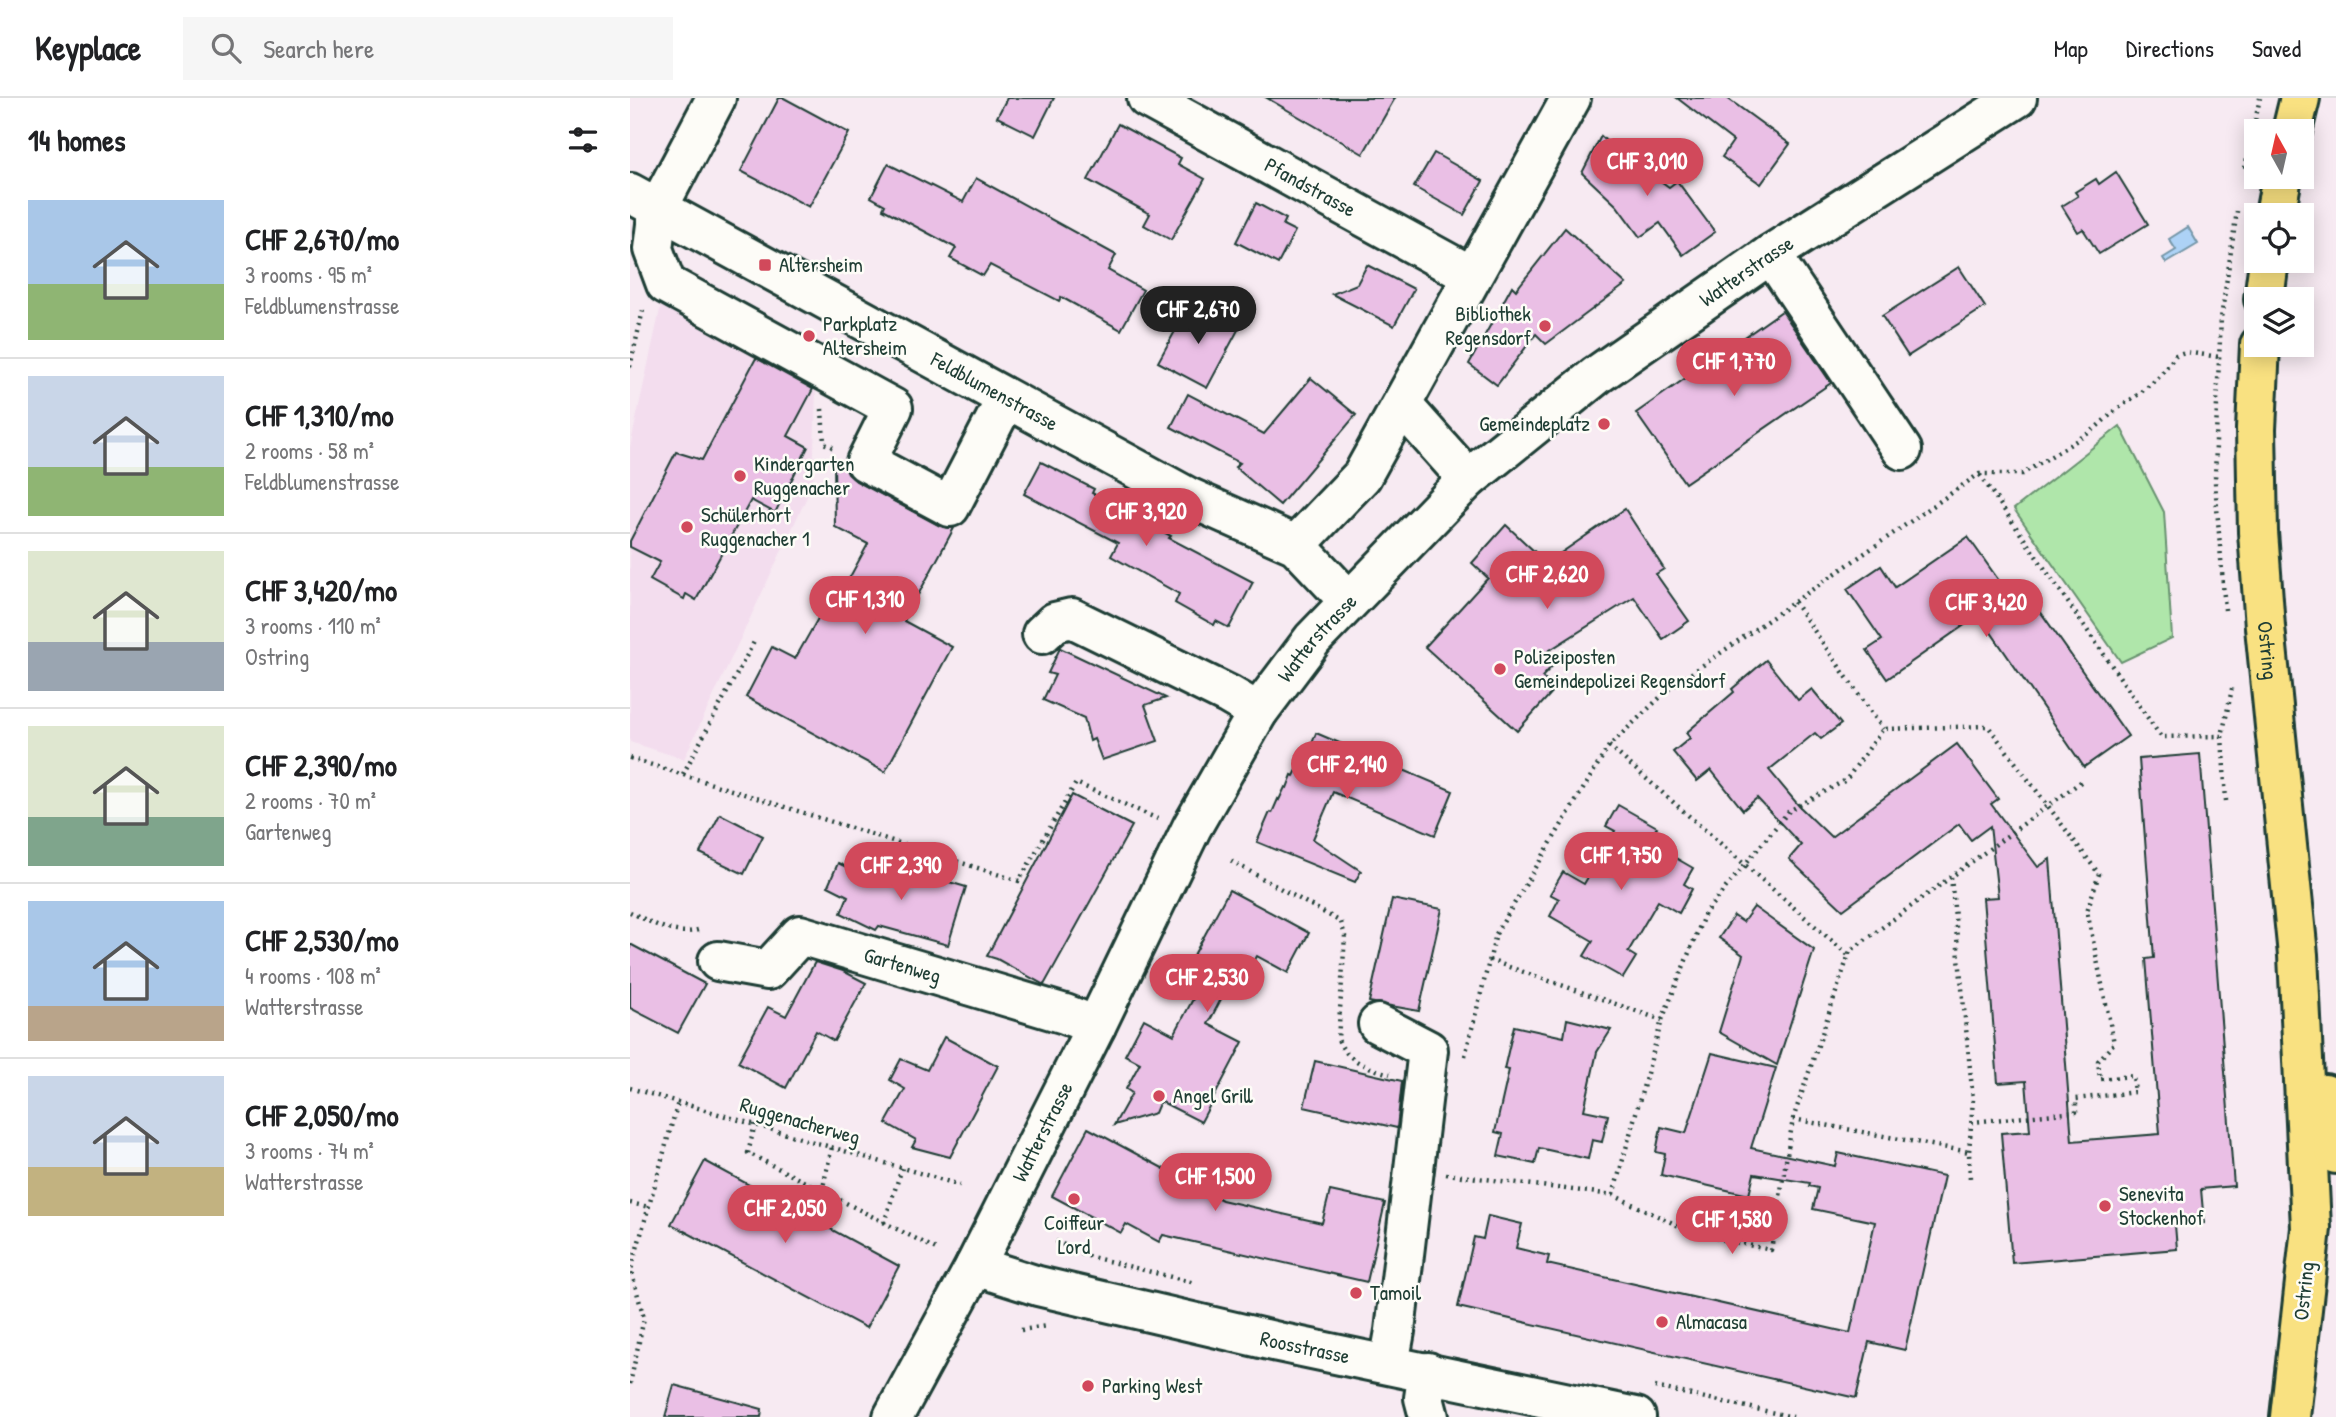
<!DOCTYPE html>
<meta charset="utf-8">
<style>
:root{--surface:#fff;--page:#f6f6f6;--text:#202124;--muted:#757577;--line:#e0e0e0;--accent:#d1495b}
body{margin:0;font-family:"Patrick Hand",sans-serif;background:var(--page);color:var(--text);height:100vh;display:flex;flex-direction:column;font-size:26px;white-space:nowrap}
*{box-sizing:border-box;margin:0}
p{font-size:23px;color:var(--muted)}
.icon{flex:none;width:38px;height:38px;fill:none;stroke:currentColor;stroke-width:2;stroke-linecap:round;stroke-linejoin:round}
.map{position:relative;flex:1;overflow:hidden}
.side{display:flex;flex-direction:column;background:var(--surface);width:630px}
.side>*{flex:none}
.needle{width:46px;rotate:352deg}
.fabs{position:absolute;left:1614px;top:21px;display:grid;gap:14px}
.fabs a{display:grid;place-items:center;width:70px;height:70px;border-radius:0px;background:var(--surface);box-shadow:0 4px 18px #0003;font-size:35px}
.price{position:absolute;translate:-50% -60px;padding:0 16px;border-radius:24px;background:var(--accent);color:#fff;font-size:23px;line-height:46px;filter:drop-shadow(0 2px 4px #0008)}
.price::after{content:'';position:absolute;left:50%;top:42px;width:21px;height:16px;margin-left:-10px;background:inherit;clip-path:polygon(0 0,100% 0,50% 100%)}
.price.active{background:#222;color:#fff}
ul{padding:0;list-style:none}
li{display:flex;align-items:center;gap:21px;height:175px;padding:0 28px}
li+li{border-top:2px solid var(--line)}
li span{display:grid;place-items:center;flex:none;width:196px;height:140px;border-radius:0px;color:#555}
li>.icon{margin-inline-start:auto}
span .icon{width:84px;height:84px;fill:#fffc;stroke-width:1}
li b{font-size:30px}
h2{display:flex;justify-content:space-between;align-items:center;height:84px;padding:0 28px;font-size:30px}
header{display:flex;align-items:center;gap:42px;box-sizing:border-box;height:98px;padding:0 35px;background:var(--surface);border-bottom:2px solid var(--line)}
header strong{font-size:33px}
nav{display:flex;gap:38px;margin-inline-start:auto;font-size:24px}
.search{width:490px;height:63px;background:var(--page);display:flex;align-items:center;gap:18px;box-sizing:border-box;padding:0 24px;border-radius:0px;color:var(--muted);font-size:26px}
main{display:flex;flex:1;min-height:0}
.map>svg:first-child{display:block}
.built{fill:#f3ddee}
.green{fill:#afe6aa;stroke:#67926f;stroke-width:2}
.water{fill:#add2f6;stroke:#7496a8;stroke-width:2}
.building{fill:#eabfe5;stroke:#1f3d34;stroke-width:2}
.lines{fill:none;stroke-linecap:round;stroke-linejoin:round}
.minor-casing{stroke:#1f3d34;stroke-width:44}
.major-casing{stroke:#1f3d34;stroke-width:44}
.path{stroke:#1f3d34;stroke-width:4.5;stroke-dasharray:2 5;stroke-linecap:butt}
.minor{stroke:#fdfcf7;stroke-width:38}
.major{stroke:#f9e181;stroke-width:38}
.poi-dot{fill:#d1495b;stroke:#fdfcf7;stroke-width:2.5}
.labels{text-anchor:middle;stroke-width:5;stroke-linejoin:round;paint-order:stroke}
.street-label{font-size:21px;fill:#1f3d34;stroke:#fdfcf7}
.poi-label{font-size:21px;fill:#1f3d34;stroke:#fdfcf7;text-anchor:start}
</style>
<header>
<strong>Keyplace</strong>
<div class="search"><svg class="icon" aria-label="search" viewBox="0 0 24 24"><circle cx="10" cy="10" r="6"/><path d="M15 15l6 6"/></svg>Search here</div>
<nav><a>Map</a><a>Directions</a><a>Saved</a></nav>
</header>
<main>
<section class="side">
<h2>14 homes<svg class="icon" aria-label="filters" viewBox="0 0 24 24"><path d="M4 7h16M4 17h16"/><circle cx="9" cy="7" r="2"/><circle cx="15" cy="17" r="2"/></svg></h2>
<ul>
<li><span style="background:linear-gradient(#a9c7e8 60%,#8fb573 0)"><svg class="icon" aria-label="home" viewBox="0 0 24 24"><path d="M3 11l9-7 9 7M6 9v11h12V9"/></svg></span><div><b>CHF 2,670/mo</b><p>3 rooms · 95 m²</p><p>Feldblumenstrasse</p></div></li>
<li><span style="background:linear-gradient(#c9d6e8 65%,#8fb573 0)"><svg class="icon" aria-label="home" viewBox="0 0 24 24"><path d="M3 11l9-7 9 7M6 9v11h12V9"/></svg></span><div><b>CHF 1,310/mo</b><p>2 rooms · 58 m²</p><p>Feldblumenstrasse</p></div></li>
<li><span style="background:linear-gradient(#dfe7d0 65%,#9aa5b1 0)"><svg class="icon" aria-label="home" viewBox="0 0 24 24"><path d="M3 11l9-7 9 7M6 9v11h12V9"/></svg></span><div><b>CHF 3,420/mo</b><p>3 rooms · 110 m²</p><p>Ostring</p></div></li>
<li><span style="background:linear-gradient(#dfe7d0 65%,#7fa58c 0)"><svg class="icon" aria-label="home" viewBox="0 0 24 24"><path d="M3 11l9-7 9 7M6 9v11h12V9"/></svg></span><div><b>CHF 2,390/mo</b><p>2 rooms · 70 m²</p><p>Gartenweg</p></div></li>
<li><span style="background:linear-gradient(#a9c7e8 75%,#b9a48a 0)"><svg class="icon" aria-label="home" viewBox="0 0 24 24"><path d="M3 11l9-7 9 7M6 9v11h12V9"/></svg></span><div><b>CHF 2,530/mo</b><p>4 rooms · 108 m²</p><p>Watterstrasse</p></div></li>
<li><span style="background:linear-gradient(#c9d6e8 65%,#c2b280 0)"><svg class="icon" aria-label="home" viewBox="0 0 24 24"><path d="M3 11l9-7 9 7M6 9v11h12V9"/></svg></span><div><b>CHF 2,050/mo</b><p>3 rooms · 74 m²</p><p>Watterstrasse</p></div></li>
</ul>
</section>
<div class="map">
<svg width="1706" height="1319" viewBox="0 0 1706 1319">
<rect width="100%" height="100%" fill="#f7eaf2"/>
<filter id="ink" filterUnits="userSpaceOnUse"><feTurbulence type="fractalNoise" baseFrequency=".0143" numOctaves="2"/><feDisplacementMap in="SourceGraphic" scale="14" xChannelSelector="R" yChannelSelector="G"/><feConvolveMatrix kernelMatrix="1 2 1 2 8 2 1 2 1" color-interpolation-filters="sRGB"/></filter>
<g filter="url(#ink)">
<polygon class="built" points="31,207 186,289 183,386 54,661 0,644 0,349"/>
<polygon class="green" points="1490,328 1534,414 1542,540 1491,564 1384,411"/>
<polygon class="water" points="1558,129 1568,146 1536,165 1533,160 1546,152 1539,141"/>
<g class="building">
<polygon points="149,0 154,0 219,35 179,109 111,73"/>
<polygon points="377,0 424,0 405,38 367,19"/>
<polygon points="637,0 765,0 733,56"/>
<polygon points="1047,0 1097,0 1160,46 1131,86 1092,59 1103,43"/>
<polygon points="488,26 551,60 548,66 575,81 541,142 514,127 520,116 458,82"/>
<polygon points="971,38 996,62 998,59 1039,89 1047,83 1085,134 1053,157 1030,125 1010,139 987,108 952,75"/>
<polygon points="804,55 853,83 834,117 784,89"/>
<polygon points="258,66 333,104 346,80 486,157 478,172 513,192 491,232 431,199 429,203 360,167 353,178 320,160 326,150 253,111 255,107 241,99"/>
<polygon points="1486,74 1518,126 1469,156 1453,131 1448,134 1432,108 1448,98 1445,94 1466,81 1469,86"/>
<polygon points="626,105 656,121 653,127 665,133 648,166 606,144"/>
<polygon points="935,130 996,186 916,246 906,236 867,287 839,266 882,188 886,192"/>
<polygon points="737,167 784,191 764,228 702,196 727,186"/>
<polygon points="1329,169 1355,209 1278,258 1252,218"/>
<polygon points="560,206 608,232 577,290 528,264"/>
<polygon points="1152,213 1201,285 1055,385 1006,315 1080,263 1086,268 1098,257 1095,253"/>
<polygon points="126,260 183,291 158,338 178,349 145,415 121,402 66,502 56,496 54,501 20,482 30,464 0,449 0,443 46,354 72,362"/>
<polygon points="681,280 726,317 650,407 605,369 610,365 541,329 558,296 634,336"/>
<polygon points="204,363 215,369 218,376 226,383 310,428 324,430 274,523 322,549 255,674 116,599 142,549 165,561 191,515 198,519 238,446 205,429"/>
<polygon points="411,364 464,391 462,395 541,438 539,440 623,484 599,530 586,523 584,527 545,505 549,496 481,458 488,445 394,396"/>
<polygon points="995,411 1034,471 1026,476 1059,523 1033,541 1004,499 917,554 927,563 912,579 925,591 887,633 795,549 858,480 842,465 876,427 919,467 928,457"/>
<polygon points="1338,439 1387,508 1400,499 1498,638 1454,669 1349,517 1257,581 1237,552 1252,542 1217,491 1251,468 1265,489"/>
<polygon points="430,550 536,600 515,607 528,643 472,662 464,641 460,643 454,620 413,602 425,577 418,575"/>
<polygon points="1136,562 1168,602 1182,591 1211,626 1191,641 1185,635 1139,672 1169,708 1201,739 1327,646 1368,701 1361,706 1408,769 1420,761 1442,1043 1530,1036 1516,861 1524,860 1509,661 1570,656 1604,1088 1571,1091 1574,1125 1545,1127 1547,1151 1382,1165 1371,1035 1400,1033 1396,983 1368,985 1353,800 1368,799 1360,728 1341,742 1329,726 1213,812 1159,761 1171,747 1127,700 1113,712 1081,672 1067,683 1043,654 1060,640 1056,635 1104,594 1102,591"/>
<polygon points="686,635 823,693 805,737 703,694 683,741 731,773 725,784 627,744 640,714 642,715 648,701 649,702 655,689 657,690 662,677 664,678 678,650 680,651"/>
<polygon points="442,697 502,728 414,887 367,861 357,858"/>
<polygon points="988,707 1027,729 1018,744 1063,770 1054,786 1062,791 1049,815 1028,803 998,854 1006,859 993,880 954,858 963,843 920,818 929,801 920,796 933,774 954,786 985,733 976,728"/>
<polygon points="90,716 133,738 114,776 70,755"/>
<polygon points="208,765 250,785 258,766 336,789 318,847 249,828 246,832 211,815 218,798 198,788"/>
<polygon points="599,792 679,835 658,875 627,858 613,884 603,878 578,926 613,944 571,1024 530,1003 525,1015 484,1027 502,995 496,991 510,965 495,957 514,921 544,937 581,867 564,857"/>
<polygon points="762,801 812,811 789,913 739,904"/>
<polygon points="1124,809 1184,852 1147,967 1089,934 1113,857 1089,840 1104,818 1113,824"/>
<polygon points="0,846 75,886 48,935 0,910"/>
<polygon points="185,864 213,873 236,885 204,943 186,933 156,990 108,964 138,909 156,918"/>
<polygon points="937,921 981,932 967,954 954,1012 978,1017 972,1044 962,1042 958,1061 909,1050 905,1066 868,1058 873,1036 865,1034 879,972 874,971 884,928 934,939"/>
<polygon points="314,939 368,968 320,1059 282,1049 286,1042 256,1025 275,991 260,982 271,961 297,972"/>
<polygon points="1082,955 1146,970 1121,1050 1205,1068 1208,1055 1314,1078 1275,1252 1239,1244 1226,1300 828,1209 844,1139 853,1141 858,1118 892,1126 886,1150 919,1158 917,1166 1220,1235 1245,1124 1183,1111 1188,1090 1179,1088 1180,1085 1124,1076 1119,1097 1031,1077 1035,1056 1026,1054 1031,1029 1056,1035"/>
<polygon points="685,963 772,983 767,1030 674,1009"/>
<polygon points="458,1030 592,1102 692,1125 700,1093 755,1105 737,1184 533,1137 529,1144 496,1126 491,1135 422,1098"/>
<polygon points="75,1063 269,1168 236,1230 41,1126"/>
<polygon points="44,1287 132,1311 131,1319 35,1319"/>
</g>
<g class="lines">
<g class="minor-casing">
<g id="minor">
<polyline points="86,0 28,110 23,151 36,186 263,310 236,364 320,409 376,301"/>
<path id="s1" d="M517,0L842,178"/>
<path id="s2" d="M0,95L556,398L666,447L718,502"/>
<polyline points="1141,156 1272,352"/>
<polyline points="772,307 838,381"/>
<polyline points="666,447 732,378 941,0"/>
<polyline points="412,536 425,524 442,520 599,597 628,614"/>
<path id="s3" d="M88,863L138,872L170,837L435,916L466,928"/>
<polyline points="748,926 798,952 765,1233 759,1266"/>
<path id="s4" d="M345,1168L408,1188L648,1244L1006,1319"/>
<polyline points="798,1274 794,1300 799,1319"/>
<path id="s5" d="M263,1319L345,1168L466,928L562,729L628,614L683,541L838,381L967,277L1141,156L1387,0"/>
</g>
</g>
<g class="major-casing">
<g id="major">
<polyline points="1662,33 1670,0"/>
<polyline points="1645,117 1652,79"/>
<polyline points="1634,201 1639,163"/>
<path id="s6" d="M1630,247L1626,331L1628,434L1635,529L1668,857L1681,1130L1660,1319"/>
<polyline points="1695,996 1706,1056"/>
</g>
</g>
<g class="path">
<polyline points="1615,70 1630,0"/>
<polyline points="0,269 13,212"/>
<polyline points="192,311 194,345 206,351"/>
<polyline points="1350,377 1531,639 1592,638"/>
<polyline points="1164,504 1253,631"/>
<polyline points="1595,512 1585,384 1587,304 1591,220 1607,113"/>
<polyline points="979,648 1218,857"/>
<polyline points="0,660 389,783 446,685 528,721"/>
<polyline points="53,676 124,544"/>
<polyline points="1596,703 1592,638 1603,586"/>
<path d="M601,763L711,824L715,838L708,941C716,963 739,970 760,976"/>
<polyline points="1321,779 1343,1001 1339,1054"/>
<path d="M0,814C21,824 44,839 68,832"/>
<polyline points="859,862 1032,922"/>
<polyline points="835,958 866,836 979,648 1040,590 1349,376 1392,376 1462,333 1487,311 1509,296 1528,280 1546,257 1555,254 1589,259"/>
<polyline points="0,990 330,1087"/>
<polyline points="1163,1021 1339,1054 1340,1082"/>
<polyline points="125,1026 118,1055 308,1152"/>
<polyline points="816,1076 983,1097 1064,1135 1141,1152 1163,1021 1220,853 1452,683"/>
<polyline points="192,1093 202,1049"/>
<polyline points="983,1097 1032,922 1075,815 1159,713 1216,682 1253,631 1358,628 1469,776 1457,813 1484,945 1468,963 1470,981 1503,978 1505,994 1446,1001 1446,1014 1342,1024"/>
<polyline points="0,1105 19,1109"/>
<polyline points="254,1125 272,1070"/>
<polyline points="426,1143 454,1157 565,1185"/>
<polyline points="391,1232 417,1228"/>
<polyline points="0,1286 14,1220 1,1172 48,1004"/>
<polyline points="1025,1289 1163,1319"/>
</g>
<use href="#minor" class="minor"/>
<use href="#major" class="major"/>
</g>
</g>
<g class="poi-dot">
<rect x="128" y="160" width="14" height="14" rx="3.5"/>
<circle cx="915" cy="228" r="7"/>
<circle cx="179" cy="238" r="7"/>
<circle cx="974" cy="326" r="7"/>
<circle cx="110" cy="378" r="7"/>
<circle cx="57" cy="429" r="7"/>
<circle cx="870" cy="571" r="7"/>
<circle cx="529" cy="998" r="7"/>
<circle cx="444" cy="1101" r="7"/>
<circle cx="1475" cy="1108" r="7"/>
<circle cx="726" cy="1195" r="7"/>
<circle cx="1032" cy="1224" r="7"/>
<circle cx="458" cy="1288" r="7"/>
</g>
<g class="labels">
<g class="street-label">
<text dy="7" stroke="none"><textPath href="#s1" startOffset="186">Pfandstrasse</textPath></text>
<text dy="7" stroke="none"><textPath href="#s5" startOffset="1456">Watterstrasse</textPath></text>
<text dy="7" stroke="none"><textPath href="#s2" startOffset="415">Feldblumenstrasse</textPath></text>
<text dy="7" stroke="none"><textPath href="#s5" startOffset="889">Watterstrasse</textPath></text>
<text dy="7" stroke="none"><textPath href="#s6" startOffset="306">Ostring</textPath></text>
<text dy="7" stroke="none"><textPath href="#s3" startOffset="205">Gartenweg</textPath></text>
<text transform="translate(170 1023) rotate(16)" y="7">Ruggenacherweg</text>
<text dy="7" stroke="none"><textPath href="#s5" startOffset="322">Watterstrasse</textPath></text>
<text transform="translate(1674 1193) rotate(-84)" y="7">Ostring</text>
<text dy="7" stroke="none"><textPath href="#s4" startOffset="340">Roosstrasse</textPath></text>
</g>
<g class="poi-label">
<text x="149" y="174">Altersheim</text>
<text x="901" y="223" text-anchor="end">Bibliothek<tspan x="901" dy="24">Regensdorf</tspan></text>
<text x="193" y="233">Parkplatz<tspan x="193" dy="24">Altersheim</tspan></text>
<text x="960" y="333" text-anchor="end">Gemeindeplatz</text>
<text x="124" y="373">Kindergarten<tspan x="124" dy="24">Ruggenacher</tspan></text>
<text x="71" y="424">Schülerhort<tspan x="71" dy="24">Ruggenacher 1</tspan></text>
<text x="884" y="566">Polizeiposten<tspan x="884" dy="24">Gemeindepolizei Regensdorf</tspan></text>
<text x="543" y="1005">Angel Grill</text>
<text x="1489" y="1103">Senevita<tspan x="1489" dy="24">Stockenhof</tspan></text>
<text x="444" y="1132" text-anchor="middle">Coiffeur<tspan x="444" dy="24">Lord</tspan></text>
<text x="740" y="1202">Tamoil</text>
<text x="1046" y="1231">Almacasa</text>
<text x="472" y="1295">Parking West</text>
</g>
</g>
</svg>
<div class="fabs">
<a><svg class="needle" viewBox="-14 -14 28 28"><path d="M0-13l5 13h-10z" fill="#e53935"/><path d="M0 13l5-13h-10z" fill="#757577"/></svg></a>
<a><svg class="icon" aria-label="locate" viewBox="0 0 24 24"><circle cx="12" cy="12" r="6"/><path d="M12 2v4M12 18v4M2 12h4M18 12h4"/></svg></a>
<a><svg class="icon" aria-label="layers" viewBox="0 0 24 24"><path d="M12 4l9 5-9 5-9-5zM3 14l9 5 9-5"/></svg></a>
</div>
<b class="price" style="left:1017px;top:100px">CHF 3,010</b>
<b class="price active" style="left:568px;top:248px">CHF 2,670</b>
<b class="price" style="left:1104px;top:300px">CHF 1,770</b>
<b class="price" style="left:516px;top:450px">CHF 3,920</b>
<b class="price" style="left:917px;top:513px">CHF 2,620</b>
<b class="price" style="left:235px;top:538px">CHF 1,310</b>
<b class="price" style="left:1356px;top:541px">CHF 3,420</b>
<b class="price" style="left:717px;top:703px">CHF 2,140</b>
<b class="price" style="left:991px;top:794px">CHF 1,750</b>
<b class="price" style="left:271px;top:804px">CHF 2,390</b>
<b class="price" style="left:577px;top:916px">CHF 2,530</b>
<b class="price" style="left:585px;top:1115px">CHF 1,500</b>
<b class="price" style="left:155px;top:1147px">CHF 2,050</b>
<b class="price" style="left:1102px;top:1158px">CHF 1,580</b>
</div>
</main>
